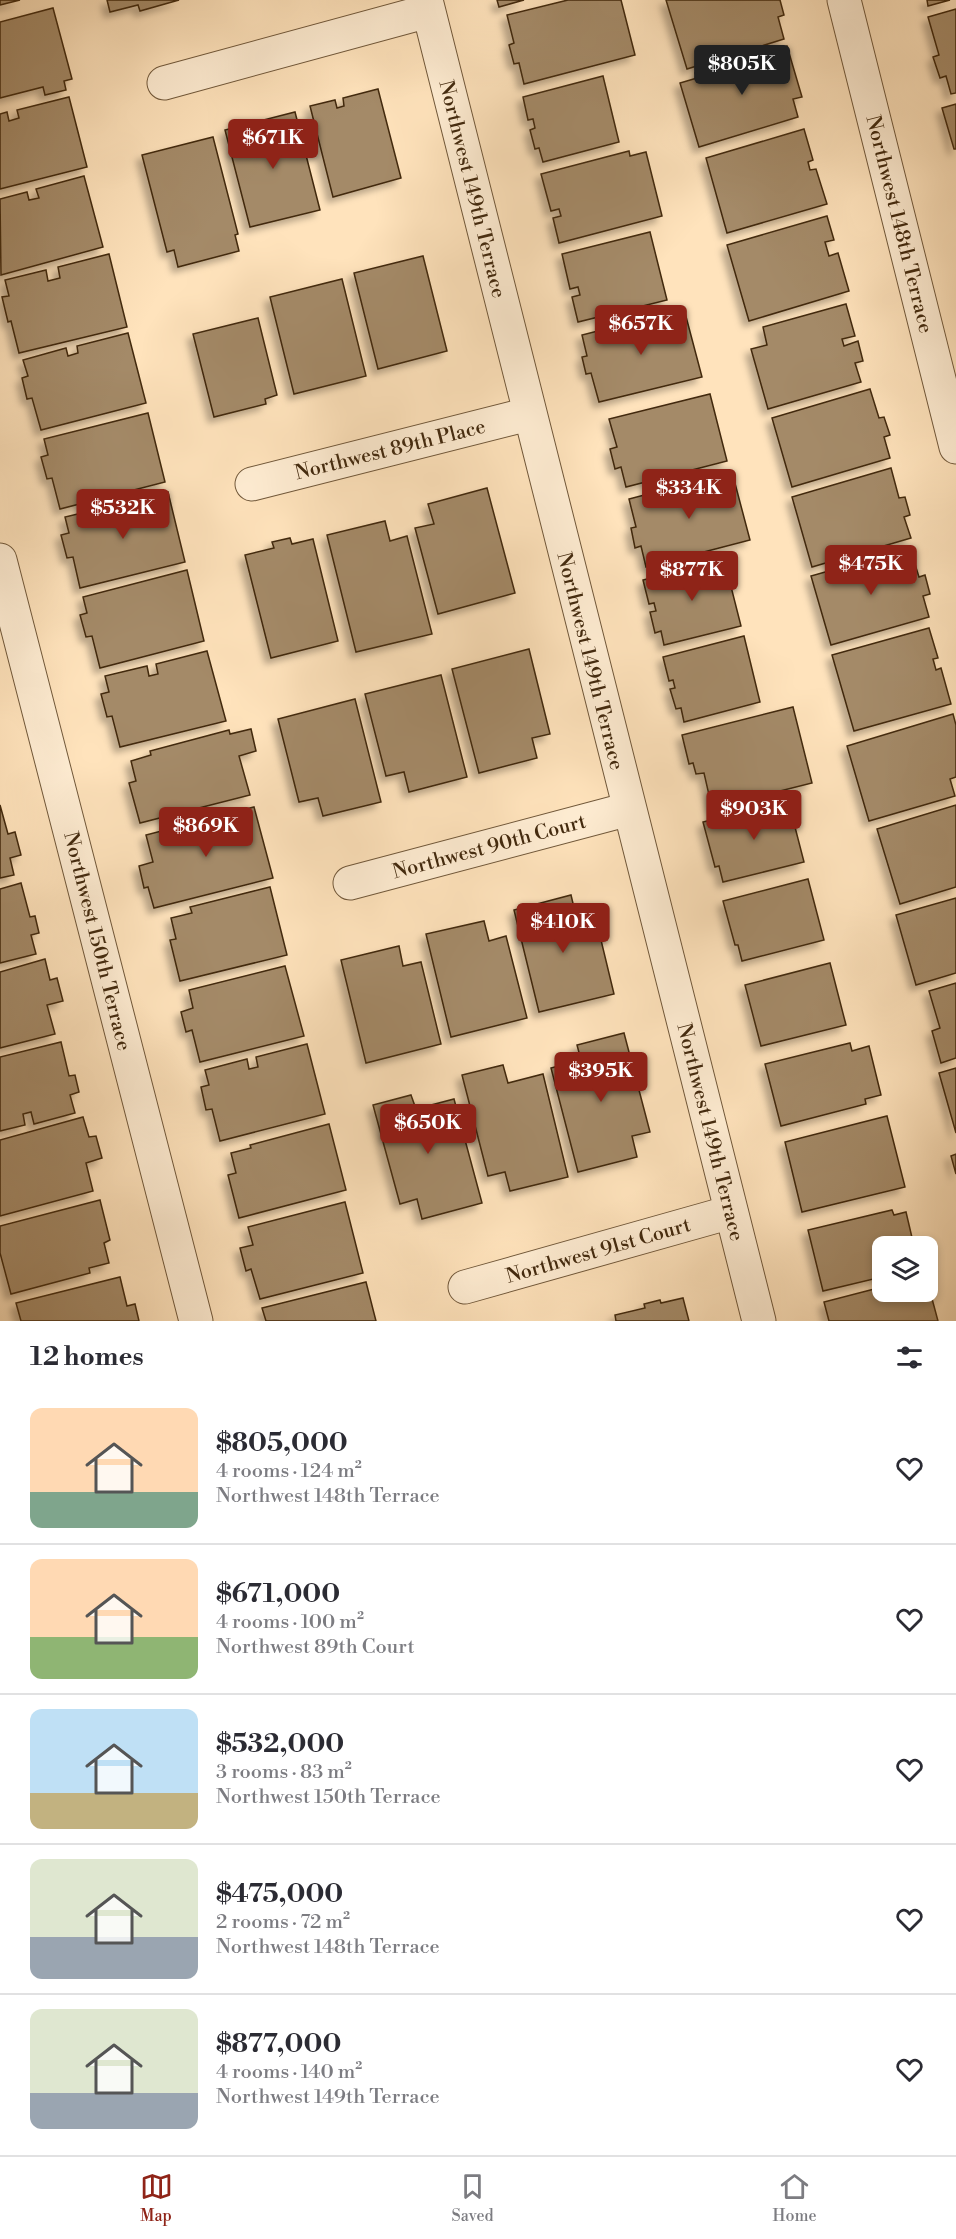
<!DOCTYPE html>
<meta charset="utf-8">
<style>
:root{--surface:#fff;--page:#f7f7f7;--text:#2b2b33;--muted:#7c7c81;--line:#e1e1e2;--accent:#8f2418}
body{margin:0;font-family:"Libre Bodoni",serif;background:var(--page);color:var(--text);height:100vh;display:flex;flex-direction:column;font-size:22px;white-space:nowrap}
*{box-sizing:border-box;margin:0}
p{font-size:20px;color:var(--muted)}
.icon{flex:none;width:33px;height:33px;fill:none;stroke:currentColor;stroke-width:2;stroke-linecap:round;stroke-linejoin:round}
.map{position:relative;height:1321px;overflow:hidden}
.sheet{display:flex;flex-direction:column;background:var(--surface);flex:1}
.sheet>*{flex:none}
.controls{position:absolute;left:872px;top:1236px;display:grid;gap:12px}
.controls a{display:grid;place-items:center;width:66px;height:66px;border-radius:12px;background:var(--surface);box-shadow:0 3px 9px #0003;font-size:30px}
.price{position:absolute;translate:-50% -51px;padding:0 14px;border-radius:6px;background:var(--accent);color:#fff;font-size:20px;line-height:39px;filter:drop-shadow(0 2px 3px #0008)}
.price::after{content:'';position:absolute;left:50%;top:36px;width:18px;height:14px;margin-left:-9px;background:inherit;clip-path:polygon(0 0,100% 0,50% 100%)}
.price.selected{background:#222;color:#fff}
ul{padding:0;list-style:none}
li{display:flex;align-items:center;gap:18px;height:150px;padding:0 30px}
li+li{border-top:2px solid var(--line)}
li span{display:grid;place-items:center;flex:none;width:168px;height:120px;border-radius:12px;color:#555}
li>.icon{margin-inline-start:auto}
span .icon{width:72px;height:72px;fill:#fffc;stroke-width:1}
li b{font-size:26px}
h2{display:flex;justify-content:space-between;align-items:center;height:72px;padding:0 30px;font-size:26px}
.tabs{display:flex;justify-content:space-around;align-items:center;height:84px;border-top:2px solid var(--line);background:var(--surface);font-size:16px;color:var(--muted)}
.tabs a{display:grid;justify-items:center;gap:3px}
.tabs .selected{color:var(--accent)}
.map>svg:first-child{display:block}
.building{fill:#a48a68;stroke:#42290e;stroke-width:1.5;filter:url(#shadow)}
.lines{fill:none;stroke-linecap:round;stroke-linejoin:round}
.minor-casing{stroke:#71583a;stroke-width:35}
.minor{stroke:#ffedd3;stroke-width:33}
.labels{text-anchor:middle;stroke-width:4.5;stroke-linejoin:round;paint-order:stroke}
.street-label{font-size:20px;fill:#42290e;stroke:#ffedd3}
</style>
<div class="map">
<svg width="956" height="1321" viewBox="0 0 956 1321">
<defs>
<filter id="shadow"><feDropShadow dx="-5.5" dy="5.5" stdDeviation="3" flood-color="#0004"/></filter>
</defs>
<rect width="100%" height="100%" fill="#ffe3bc"/>
<filter id="stains"><feTurbulence type="fractalNoise" baseFrequency=".00333" numOctaves="4"/><feColorMatrix values="0 0 0 0 .2 0 0 0 0 .09 0 0 0 0 .02 0 0 0 .5 -.17"/></filter>
<radialGradient id="worn" r=".72"><stop offset=".6" stop-color="#630" stop-opacity="0"/><stop offset="1" stop-color="#630" stop-opacity=".3"/></radialGradient>
<g class="building">
<polygon points="0,0 20,0 0,5"/>
<polygon points="107,0 179,0 140,11 138,5 110,12"/>
<polygon points="497,0 524,0 499,7"/>
<polygon points="568,0 621,0 635,55 524,84 519,63 514,64 509,45 514,43 507,15"/>
<polygon points="666,0 780,0 784,15 778,17 784,39 687,69"/>
<polygon points="927,0 950,0 928,6"/>
<polygon points="53,8 72,79 64,81 66,90 45,95 43,87 0,98 0,22"/>
<polygon points="956,9 956,93 951,94 946,76 940,78 933,57 939,55 928,17"/>
<polygon points="787,46 802,97 793,99 798,117 699,147 680,83 697,78 695,73"/>
<polygon points="603,76 619,142 543,162 539,148 535,149 530,130 535,128 533,119 528,120 523,97"/>
<polygon points="378,89 401,178 333,197 310,106 335,100 337,108 344,106 343,98"/>
<polygon points="69,97 87,167 0,189 0,114 7,112 9,121 19,118 17,110"/>
<polygon points="956,104 956,149 954,149 942,108"/>
<polygon points="295,112 320,210 250,227 225,130"/>
<polygon points="804,129 813,160 808,162 810,170 816,169 827,204 727,233 706,158"/>
<polygon points="213,137 238,234 235,235 239,251 178,267 174,250 167,252 142,155"/>
<polygon points="629,151 630,156 646,152 662,216 559,243 553,218 561,216 559,209 551,211 541,174"/>
<polygon points="84,176 103,247 1,275 0,199 27,192 29,200 39,198 36,189"/>
<polygon points="827,216 834,240 825,242 829,256 838,253 849,291 749,321 727,245"/>
<polygon points="650,232 667,300 578,322 572,297 580,295 578,287 570,289 562,254"/>
<polygon points="109,254 127,327 19,353 11,321 8,322 2,297 9,296 5,280 46,270 48,281 60,278 58,267"/>
<polygon points="423,256 447,351 378,369 354,273"/>
<polygon points="342,279 366,376 294,394 270,297"/>
<polygon points="846,304 855,336 842,339 844,346 858,341 863,361 855,363 861,382 768,409 751,349 767,345 763,327"/>
<polygon points="684,309 702,377 599,402 591,373 586,374 582,357 587,356 582,335"/>
<polygon points="258,318 277,395 265,399 266,404 214,417 193,334"/>
<polygon points="128,333 146,403 41,430 32,398 27,399 22,378 28,376 23,360 66,348 68,356 78,353 77,346"/>
<polygon points="870,389 879,418 884,417 890,435 884,437 890,458 792,487 772,418"/>
<polygon points="710,394 727,461 626,487 621,467 615,469 610,449 617,447 609,419"/>
<polygon points="148,413 165,482 60,509 52,478 47,479 41,457 48,455 44,439"/>
<polygon points="891,468 899,498 905,497 910,515 904,517 911,538 812,567 792,497"/>
<polygon points="732,472 750,540 646,567 641,546 635,548 631,528 636,527 629,499"/>
<polygon points="487,488 515,593 438,614 415,528 434,524 428,504"/>
<polygon points="168,492 185,562 80,588 73,557 67,558 61,535 69,533 65,517 107,507 110,517 119,515 116,504"/>
<polygon points="385,521 390,541 407,536 432,634 356,652 327,535"/>
<polygon points="290,538 292,544 313,539 338,641 271,658 245,555 274,548 272,542"/>
<polygon points="910,548 919,577 925,575 930,594 923,596 929,617 831,645 811,576"/>
<polygon points="724,559 741,626 664,645 661,631 655,633 650,612 656,611 654,603 649,604 643,580"/>
<polygon points="187,570 204,641 100,668 92,636 86,637 80,615 87,613 83,597"/>
<polygon points="929,628 938,658 933,659 936,670 941,668 951,704 854,731 832,655"/>
<polygon points="744,636 760,702 684,722 681,708 676,709 670,689 675,688 673,680 669,681 663,657"/>
<polygon points="529,649 550,734 532,738 537,758 479,773 452,669"/>
<polygon points="207,651 226,721 120,747 112,716 107,717 101,694 109,692 105,676 147,666 149,676 158,674 156,664"/>
<polygon points="441,675 467,777 409,792 404,772 386,776 365,694"/>
<polygon points="355,699 381,802 323,816 318,798 299,802 278,719"/>
<polygon points="793,707 812,783 712,808 704,773 696,774 693,763 689,764 682,735"/>
<polygon points="953,714 956,725 956,777 950,779 955,796 869,821 847,746"/>
<polygon points="251,729 256,751 239,756 250,795 140,823 129,783 136,781 131,761 151,755 150,751 229,730 230,734"/>
<polygon points="788,800 804,862 723,882 719,866 715,867 703,822"/>
<polygon points="0,805 8,834 15,832 21,855 10,858 14,875 0,878"/>
<polygon points="956,805 956,887 900,904 877,829"/>
<polygon points="254,807 273,878 154,908 148,887 144,888 139,866 153,862 146,835"/>
<polygon points="808,879 824,940 742,961 738,945 735,945 723,901"/>
<polygon points="21,883 30,917 35,916 39,933 31,935 36,954 0,963 0,889"/>
<polygon points="270,887 287,955 180,981 170,940 176,939 171,918 192,913 190,907"/>
<polygon points="571,895 576,916 594,911 614,994 539,1012 514,910"/>
<polygon points="956,898 956,973 916,985 896,915"/>
<polygon points="484,921 489,941 506,936 527,1018 451,1037 426,934"/>
<polygon points="399,946 403,966 421,962 441,1044 366,1063 341,960"/>
<polygon points="45,959 50,980 57,978 63,1001 47,1005 55,1034 0,1048 0,972"/>
<polygon points="830,963 846,1025 761,1046 745,985"/>
<polygon points="285,966 304,1036 200,1062 192,1030 186,1032 181,1012 193,1008 189,990"/>
<polygon points="956,983 956,1058 941,1063 932,1031 940,1028 929,991"/>
<polygon points="624,1033 650,1132 632,1136 637,1157 578,1172 551,1068 581,1060 577,1045"/>
<polygon points="61,1042 69,1076 75,1075 79,1092 70,1095 75,1113 34,1124 31,1112 23,1114 25,1125 0,1131 0,1057"/>
<polygon points="850,1043 852,1051 869,1046 881,1095 865,1099 866,1104 781,1126 765,1064"/>
<polygon points="307,1044 325,1114 220,1141 212,1109 206,1110 201,1087 209,1085 205,1070 247,1059 249,1069 258,1067 256,1057"/>
<polygon points="503,1065 508,1083 543,1074 568,1177 510,1191 505,1172 488,1176 462,1075"/>
<polygon points="956,1068 956,1133 939,1073"/>
<polygon points="411,1095 416,1109 454,1099 482,1203 422,1219 417,1199 400,1204 373,1105"/>
<polygon points="887,1116 905,1187 802,1212 785,1142"/>
<polygon points="83,1117 89,1137 96,1136 102,1158 86,1163 93,1191 0,1216 0,1140"/>
<polygon points="329,1124 346,1190 239,1218 228,1175 236,1173 231,1153 251,1148 250,1145"/>
<polygon points="956,1154 956,1174 951,1156"/>
<polygon points="100,1200 110,1240 104,1243 109,1263 89,1268 90,1273 11,1294 0,1253 0,1226"/>
<polygon points="345,1202 363,1273 260,1299 251,1269 246,1271 240,1248 253,1245 248,1227"/>
<polygon points="892,1210 894,1215 906,1212 914,1246 882,1246 882,1277 823,1291 808,1230"/>
<polygon points="120,1277 127,1306 135,1304 139,1321 21,1321 16,1303"/>
<polygon points="927,1280 938,1321 829,1321 824,1302 882,1287 882,1292 927,1292"/>
<polygon points="366,1282 376,1321 266,1321 262,1308"/>
<polygon points="683,1298 689,1321 616,1321 615,1315 645,1308 644,1304 660,1300 661,1303"/>
</g>
<g class="lines">
<g class="minor-casing">
<g id="minor">
<polyline points="426,0 759,1321"/>
<polyline points="844,0 956,447"/>
<polyline points="164,83 428,11"/>
<polyline points="252,484 529,414"/>
<polyline points="0,560 196,1321"/>
<polyline points="350,883 629,809"/>
<polyline points="465,1287 731,1212"/>
</g>
</g>
<use href="#minor" class="minor"/>
</g>
<g class="labels">
<g class="street-label">
<text transform="translate(473 189) rotate(76)" y="7">Northwest 149th Terrace</text>
<text transform="translate(900 224) rotate(76)" y="7">Northwest 148th Terrace</text>
<text transform="translate(390 449) rotate(-14)" y="7">Northwest 89th Place</text>
<text transform="translate(591 661) rotate(76)" y="7">Northwest 149th Terrace</text>
<text transform="translate(489 846) rotate(-15)" y="7">Northwest 90th Court</text>
<text transform="translate(98 941) rotate(76)" y="7">Northwest 150th Terrace</text>
<text transform="translate(711 1132) rotate(76)" y="7">Northwest 149th Terrace</text>
<text transform="translate(598 1250) rotate(-16)" y="7">Northwest 91st Court</text>
</g>
</g>
<rect width="100%" height="100%" filter="url(#stains)"/>
<rect width="100%" height="100%" fill="url(#worn)"/>
</svg>
<div class="controls">
<a><svg class="icon" aria-label="layers" viewBox="0 0 24 24"><path d="M12 4l9 5-9 5-9-5zM3 14l9 5 9-5"/></svg></a>
</div>
<b class="price selected" style="left:742px;top:96px">$805K</b>
<b class="price" style="left:273px;top:170px">$671K</b>
<b class="price" style="left:641px;top:356px">$657K</b>
<b class="price" style="left:689px;top:520px">$334K</b>
<b class="price" style="left:123px;top:540px">$532K</b>
<b class="price" style="left:871px;top:596px">$475K</b>
<b class="price" style="left:692px;top:602px">$877K</b>
<b class="price" style="left:754px;top:841px">$903K</b>
<b class="price" style="left:206px;top:858px">$869K</b>
<b class="price" style="left:563px;top:954px">$410K</b>
<b class="price" style="left:601px;top:1103px">$395K</b>
<b class="price" style="left:428px;top:1155px">$650K</b>
</div>
<section class="sheet">
<h2>12 homes<svg class="icon" aria-label="filters" viewBox="0 0 24 24"><path d="M4 7h16M4 17h16"/><circle cx="9" cy="7" r="2"/><circle cx="15" cy="17" r="2"/></svg></h2>
<ul>
<li><span style="background:linear-gradient(#ffd9b3 70%,#7fa58c 0)"><svg class="icon" aria-label="home" viewBox="0 0 24 24"><path d="M3 11l9-7 9 7M6 9v11h12V9"/></svg></span><div><b>$805,000</b><p>4 rooms · 124 m²</p><p>Northwest 148th Terrace</p></div><svg class="icon" aria-label="heart" viewBox="0 0 24 24"><path d="M12 20l-8-8c-3-5 5-10 8-4 3-6 11-1 8 4z"/></svg></li>
<li><span style="background:linear-gradient(#ffd9b3 65%,#8fb573 0)"><svg class="icon" aria-label="home" viewBox="0 0 24 24"><path d="M3 11l9-7 9 7M6 9v11h12V9"/></svg></span><div><b>$671,000</b><p>4 rooms · 100 m²</p><p>Northwest 89th Court</p></div><svg class="icon" aria-label="heart" viewBox="0 0 24 24"><path d="M12 20l-8-8c-3-5 5-10 8-4 3-6 11-1 8 4z"/></svg></li>
<li><span style="background:linear-gradient(#bfe0f5 70%,#c2b280 0)"><svg class="icon" aria-label="home" viewBox="0 0 24 24"><path d="M3 11l9-7 9 7M6 9v11h12V9"/></svg></span><div><b>$532,000</b><p>3 rooms · 83 m²</p><p>Northwest 150th Terrace</p></div><svg class="icon" aria-label="heart" viewBox="0 0 24 24"><path d="M12 20l-8-8c-3-5 5-10 8-4 3-6 11-1 8 4z"/></svg></li>
<li><span style="background:linear-gradient(#dfe7d0 65%,#9aa5b1 0)"><svg class="icon" aria-label="home" viewBox="0 0 24 24"><path d="M3 11l9-7 9 7M6 9v11h12V9"/></svg></span><div><b>$475,000</b><p>2 rooms · 72 m²</p><p>Northwest 148th Terrace</p></div><svg class="icon" aria-label="heart" viewBox="0 0 24 24"><path d="M12 20l-8-8c-3-5 5-10 8-4 3-6 11-1 8 4z"/></svg></li>
<li><span style="background:linear-gradient(#dfe7d0 70%,#9aa5b1 0)"><svg class="icon" aria-label="home" viewBox="0 0 24 24"><path d="M3 11l9-7 9 7M6 9v11h12V9"/></svg></span><div><b>$877,000</b><p>4 rooms · 140 m²</p><p>Northwest 149th Terrace</p></div><svg class="icon" aria-label="heart" viewBox="0 0 24 24"><path d="M12 20l-8-8c-3-5 5-10 8-4 3-6 11-1 8 4z"/></svg></li>
</ul>
</section>
<nav class="tabs">
<a class="selected"><svg class="icon" aria-label="map" viewBox="0 0 24 24"><path d="M3 6l6-2 6 2 6-2v14l-6 2-6-2-6 2zM9 4v14M15 6v14"/></svg>Map</a>
<a><svg class="icon" aria-label="saved" viewBox="0 0 24 24"><path d="M7 4h10v16l-5-4-5 4z"/></svg>Saved</a>
<a><svg class="icon" aria-label="home" viewBox="0 0 24 24"><path d="M3 11l9-7 9 7M6 9v11h12V9"/></svg>Home</a>
</nav>
